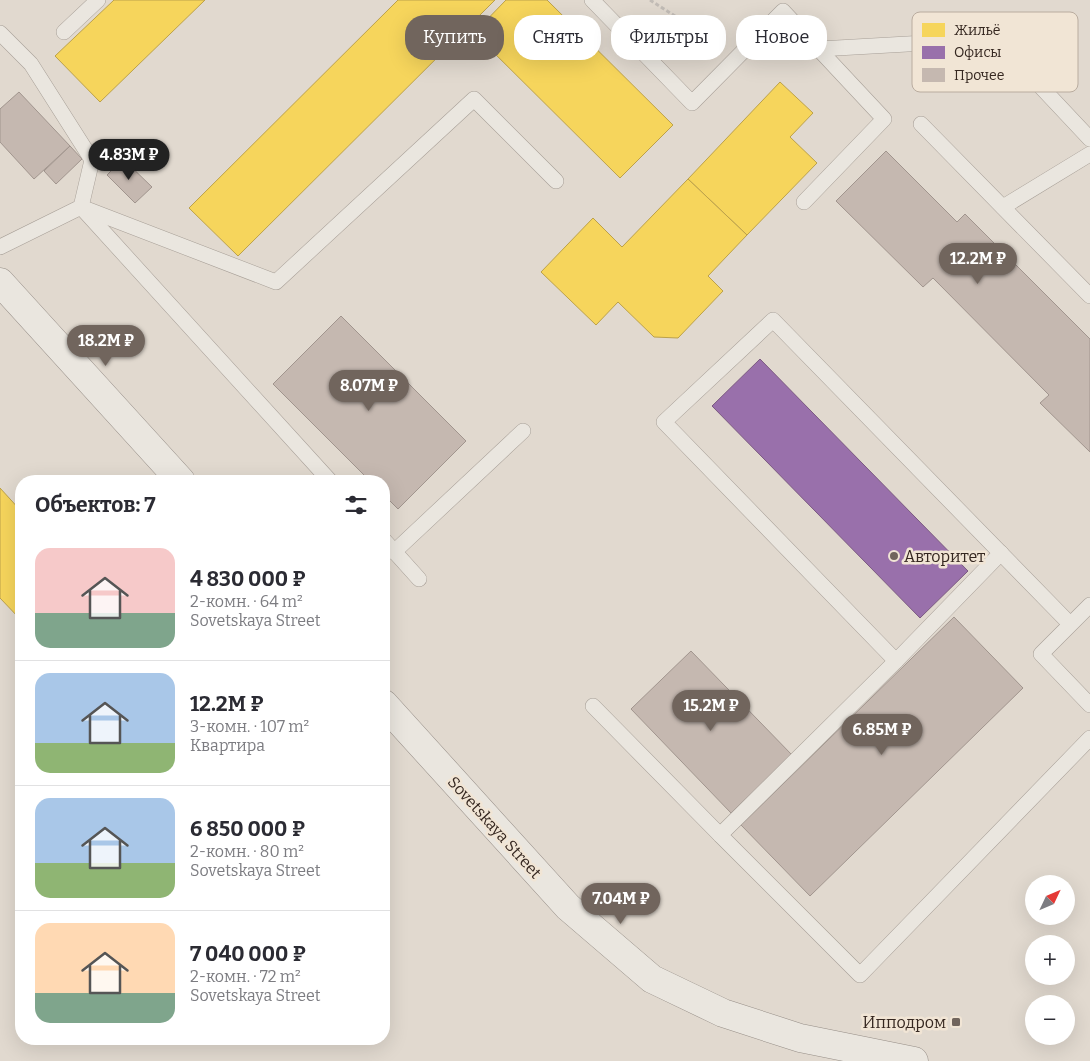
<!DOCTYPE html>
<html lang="ru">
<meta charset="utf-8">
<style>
:root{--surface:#fff;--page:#f2f2f3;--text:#2b2b33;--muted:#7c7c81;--line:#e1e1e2;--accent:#71655d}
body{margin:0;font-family:Bitter,serif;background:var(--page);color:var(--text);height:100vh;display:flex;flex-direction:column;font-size:19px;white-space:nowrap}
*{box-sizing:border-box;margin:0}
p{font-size:16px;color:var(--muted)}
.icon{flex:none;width:28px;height:28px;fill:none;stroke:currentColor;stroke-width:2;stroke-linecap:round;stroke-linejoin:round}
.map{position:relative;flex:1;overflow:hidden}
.details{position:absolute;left:15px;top:475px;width:375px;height:570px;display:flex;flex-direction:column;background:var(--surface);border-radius:20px;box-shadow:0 5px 20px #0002}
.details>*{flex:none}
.top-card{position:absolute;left:405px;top:15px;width:475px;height:45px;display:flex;gap:10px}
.needle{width:32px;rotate:46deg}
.buttons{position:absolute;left:1025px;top:875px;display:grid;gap:10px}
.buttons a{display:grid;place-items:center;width:50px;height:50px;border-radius:50%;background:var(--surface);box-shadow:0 5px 20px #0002;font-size:25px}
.price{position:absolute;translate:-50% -42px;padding:0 11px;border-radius:18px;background:var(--accent);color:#fff;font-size:16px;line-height:32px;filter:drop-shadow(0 1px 2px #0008)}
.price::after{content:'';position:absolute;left:50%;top:30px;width:15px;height:11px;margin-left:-8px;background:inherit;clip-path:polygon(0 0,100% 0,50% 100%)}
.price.on{background:#222;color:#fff}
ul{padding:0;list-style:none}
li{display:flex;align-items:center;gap:15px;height:125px;padding:0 20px}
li+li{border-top:1px solid var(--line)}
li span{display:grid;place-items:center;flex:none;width:140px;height:100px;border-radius:15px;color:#555}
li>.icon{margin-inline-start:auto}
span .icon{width:60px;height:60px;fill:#fffc;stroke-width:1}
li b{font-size:21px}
h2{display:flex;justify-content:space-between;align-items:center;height:60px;padding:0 20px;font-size:21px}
.pill{padding:0 18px;border-radius:20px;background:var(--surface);box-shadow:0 5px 20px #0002;font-size:18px;line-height:45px}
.pill.on{background:var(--accent);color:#fff}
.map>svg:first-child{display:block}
.homes{fill:#f6d55c;stroke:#bca14a}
.offices{fill:#9970ab;stroke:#7b5a81}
.building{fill:#c5b8b0;stroke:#a1958e}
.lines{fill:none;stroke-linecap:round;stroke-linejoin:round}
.service-casing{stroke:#a79f97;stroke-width:16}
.secondary-casing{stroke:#968e87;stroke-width:29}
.path{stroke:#c2bcb6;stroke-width:3;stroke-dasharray:4 2.5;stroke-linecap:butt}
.service{stroke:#eae6df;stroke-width:15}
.secondary{stroke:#eae6df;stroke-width:28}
.poi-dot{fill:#71655d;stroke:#f1e5d5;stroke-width:2}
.labels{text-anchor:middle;stroke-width:5;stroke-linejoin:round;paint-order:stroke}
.poi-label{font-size:16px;fill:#352720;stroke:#f1e5d5;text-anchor:start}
.street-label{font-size:16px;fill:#352720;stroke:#f1e5d5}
.key{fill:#f1e5d5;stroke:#b9ac9f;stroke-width:1}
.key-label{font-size:14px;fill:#352720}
</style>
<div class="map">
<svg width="1090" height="1061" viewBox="0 0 1090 1061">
<rect width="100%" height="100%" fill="#e1d9cf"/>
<g class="homes">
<polygon points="114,0 205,0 100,102 55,56"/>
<polygon points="398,0 495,0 238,256 189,208"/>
<polygon points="506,0 547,0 673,125 620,178 474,33"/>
<polygon points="780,82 813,113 790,137 817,163 747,235 688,179"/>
<polygon points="688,179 747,235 708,276 723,291 678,338 654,337 618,302 596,325 541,272 593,218 622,247"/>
<polygon points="0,488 21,511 21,618 20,619 0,598"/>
</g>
<polygon class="offices" points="760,359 968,571 920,618 712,406"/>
<g class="building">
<polygon points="19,92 70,146 34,179 0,142 0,109"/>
<polygon points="70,146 82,159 56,184 44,171"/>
<polygon points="886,151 957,222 965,214 1090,339 1090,452 1040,403 1049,395 933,278 923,287 836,201"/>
<polygon points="123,159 152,187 135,203 107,175"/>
<polygon points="341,316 466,441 398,509 384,495 384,481 370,481 273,384"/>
<polygon points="954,617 1023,688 810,896 741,825"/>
<polygon points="691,651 792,755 731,813 631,709"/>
</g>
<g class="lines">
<g class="service-casing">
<g id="service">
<polyline points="592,0 692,103 783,11 884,119 804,202"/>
<polyline points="64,32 98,0"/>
<polyline points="0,33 31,64 92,160 81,207 330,481"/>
<polyline points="819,49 996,39 1090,139"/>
<polyline points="921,124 1090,296"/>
<polyline points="1003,207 1090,154"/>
<polyline points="0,247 81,207 276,282 474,99 556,181"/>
<polyline points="384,540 419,579"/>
<polyline points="394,552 523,431"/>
<polyline points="1001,553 896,661 720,835 860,975 1090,738"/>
<polyline points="1090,605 1041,654 1090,705"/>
<polyline points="896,661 664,422 773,320 1070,624"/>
<polyline points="593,706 720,835"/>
</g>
</g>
<g class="secondary-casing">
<g id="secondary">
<polyline points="0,282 181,481"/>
<polyline points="384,704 568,907 652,979 723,1013 800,1038 914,1061"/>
</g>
</g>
<polyline class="path" points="650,0 717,43"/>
<use href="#service" class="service"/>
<use href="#secondary" class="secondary"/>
</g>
<g class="poi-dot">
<circle cx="894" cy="556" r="5"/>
<rect x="951" y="1017" width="10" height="10" rx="2.5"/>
</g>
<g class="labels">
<g class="poi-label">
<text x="904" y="562">Авторитет</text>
<text x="946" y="1028" text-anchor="end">Ипподром</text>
</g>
<g class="street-label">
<text transform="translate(495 827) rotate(48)" y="6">Sovetskaya Street</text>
</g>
</g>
<rect x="912" y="12" width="166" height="80" rx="8" class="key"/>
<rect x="922" y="23" width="23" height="14" fill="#f6d55c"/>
<rect x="922" y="46" width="23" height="13" fill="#9970ab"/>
<rect x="922" y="68" width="23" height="14" fill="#c5b8b0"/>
<g class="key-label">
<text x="954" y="35">Жильё</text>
<text x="954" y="57">Офисы</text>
<text x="954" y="80">Прочее</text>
</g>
</svg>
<div class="buttons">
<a><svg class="needle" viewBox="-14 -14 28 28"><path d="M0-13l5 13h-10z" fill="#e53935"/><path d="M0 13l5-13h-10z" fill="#7c7c81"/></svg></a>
<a>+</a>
<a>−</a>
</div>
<b class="price on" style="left:129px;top:181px">4.83M ₽</b>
<b class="price" style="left:978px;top:285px">12.2M ₽</b>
<b class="price" style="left:106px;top:367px">18.2M ₽</b>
<b class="price" style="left:369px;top:412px">8.07M ₽</b>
<b class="price" style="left:711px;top:732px">15.2M ₽</b>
<b class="price" style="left:882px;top:756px">6.85M ₽</b>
<b class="price" style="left:621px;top:925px">7.04M ₽</b>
<div class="top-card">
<a class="pill on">Купить</a>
<a class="pill">Снять</a>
<a class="pill">Фильтры</a>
<a class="pill">Новое</a>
</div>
<section class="details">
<h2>Объектов: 7<svg class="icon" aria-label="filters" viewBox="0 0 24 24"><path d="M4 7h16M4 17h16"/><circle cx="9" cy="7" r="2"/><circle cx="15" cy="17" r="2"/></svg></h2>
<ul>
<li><span style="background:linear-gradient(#f6c9c9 65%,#7fa58c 0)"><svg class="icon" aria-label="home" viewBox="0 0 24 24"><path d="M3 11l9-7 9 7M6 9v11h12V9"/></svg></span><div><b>4 830 000 ₽</b><p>2-комн. · 64 m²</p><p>Sovetskaya Street</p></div></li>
<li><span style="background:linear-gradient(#a9c7e8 70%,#8fb573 0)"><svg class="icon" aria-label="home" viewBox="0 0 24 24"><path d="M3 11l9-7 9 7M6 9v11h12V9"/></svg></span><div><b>12.2M ₽</b><p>3-комн. · 107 m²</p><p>Квартира</p></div></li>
<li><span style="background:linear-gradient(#a9c7e8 65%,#8fb573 0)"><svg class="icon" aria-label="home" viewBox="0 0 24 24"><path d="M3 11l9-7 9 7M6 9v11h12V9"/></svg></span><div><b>6 850 000 ₽</b><p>2-комн. · 80 m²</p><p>Sovetskaya Street</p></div></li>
<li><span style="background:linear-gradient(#ffd9b3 70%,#7fa58c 0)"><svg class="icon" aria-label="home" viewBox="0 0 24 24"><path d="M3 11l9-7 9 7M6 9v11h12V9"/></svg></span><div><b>7 040 000 ₽</b><p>2-комн. · 72 m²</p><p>Sovetskaya Street</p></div></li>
</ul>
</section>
</div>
